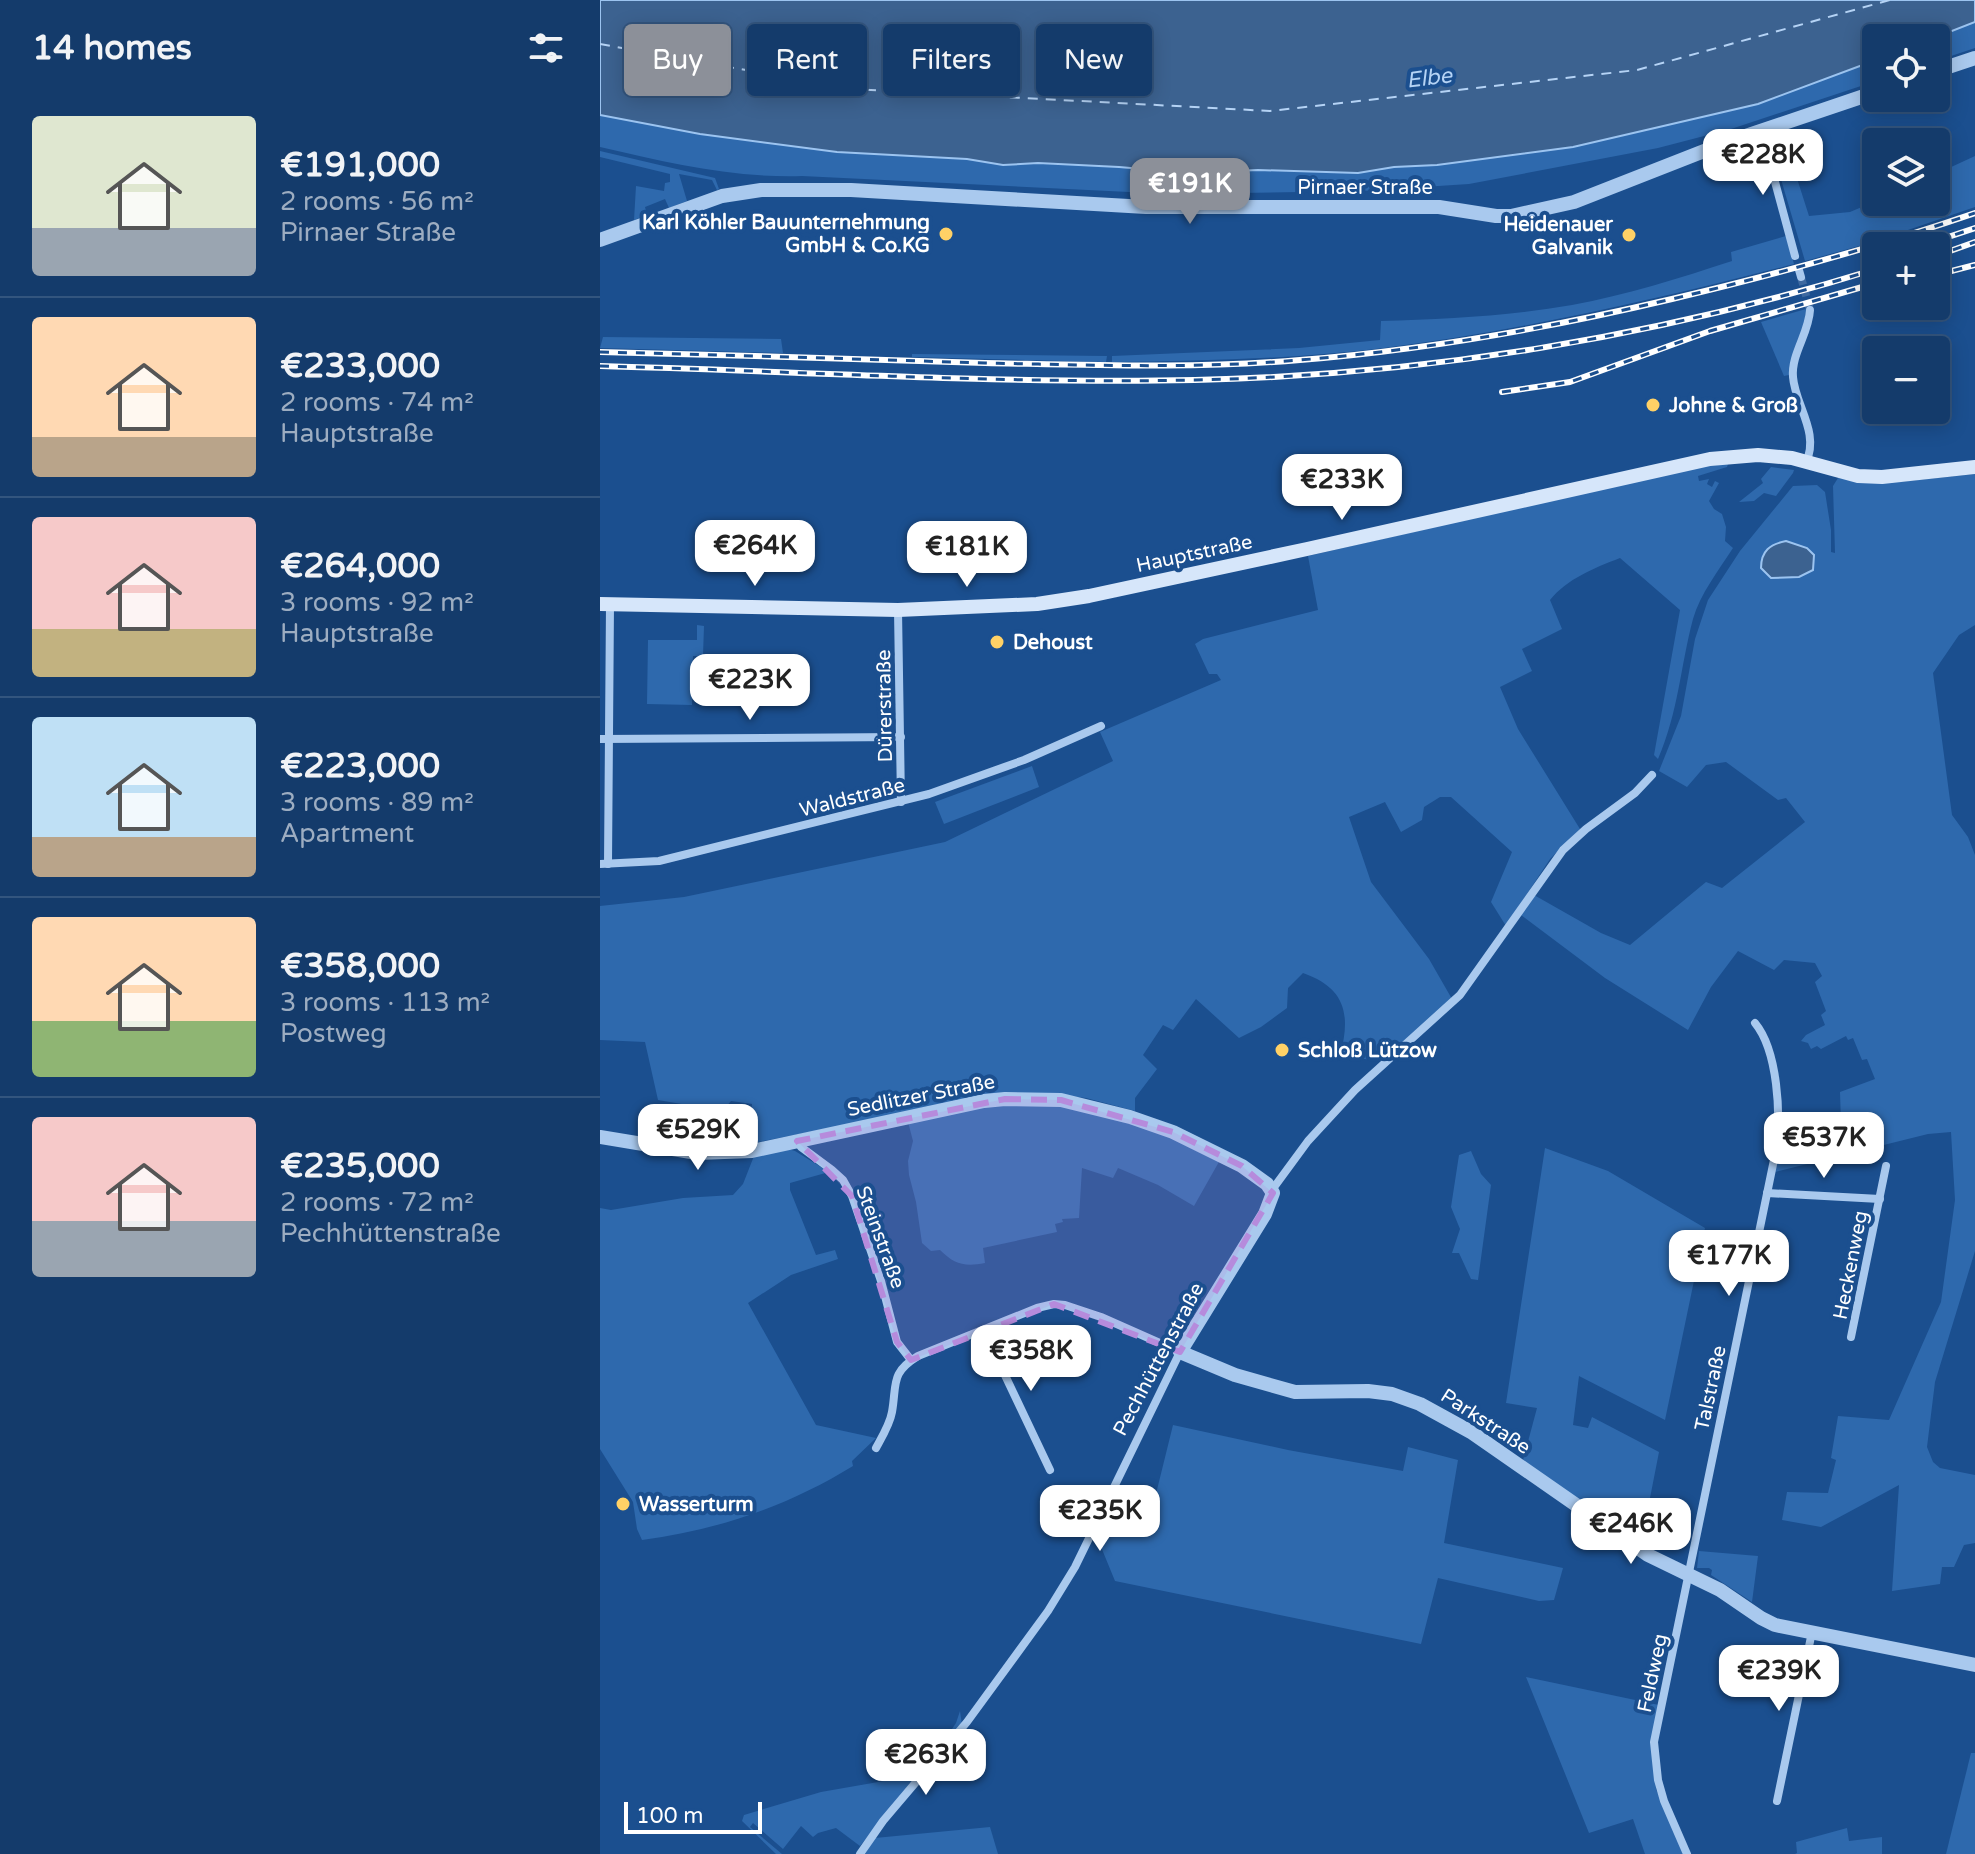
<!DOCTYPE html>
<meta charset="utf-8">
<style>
:root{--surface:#143b6b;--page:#1d4271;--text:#f1f3f6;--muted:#9dadc1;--line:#33557e;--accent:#8c9099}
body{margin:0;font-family:"Varela Round",sans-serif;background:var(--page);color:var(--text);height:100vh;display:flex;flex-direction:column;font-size:30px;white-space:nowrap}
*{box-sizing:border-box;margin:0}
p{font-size:26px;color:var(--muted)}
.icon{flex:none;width:44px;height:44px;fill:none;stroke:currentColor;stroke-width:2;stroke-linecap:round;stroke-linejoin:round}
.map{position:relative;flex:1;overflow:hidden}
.details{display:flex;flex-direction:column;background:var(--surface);width:600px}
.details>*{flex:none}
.guide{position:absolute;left:24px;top:24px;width:760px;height:72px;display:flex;gap:16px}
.controls{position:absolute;left:1262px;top:24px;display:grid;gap:16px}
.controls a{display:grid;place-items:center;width:88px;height:88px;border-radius:8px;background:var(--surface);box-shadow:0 4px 20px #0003,0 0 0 2px var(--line);font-size:40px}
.scale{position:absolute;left:24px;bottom:20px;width:138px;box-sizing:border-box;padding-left:8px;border:4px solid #fff;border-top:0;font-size:22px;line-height:28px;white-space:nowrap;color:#fff;-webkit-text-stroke:6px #1b4f8f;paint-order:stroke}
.price{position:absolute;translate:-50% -68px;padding:0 18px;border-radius:16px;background:#fff;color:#222;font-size:26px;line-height:52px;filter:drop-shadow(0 2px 4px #0008)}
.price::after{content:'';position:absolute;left:50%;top:48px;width:24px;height:18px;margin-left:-12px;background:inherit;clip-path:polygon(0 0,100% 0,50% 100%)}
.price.on{background:var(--accent);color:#fff}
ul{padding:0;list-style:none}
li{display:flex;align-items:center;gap:24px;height:200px;padding:0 32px}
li+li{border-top:2px solid var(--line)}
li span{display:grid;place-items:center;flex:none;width:224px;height:160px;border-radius:8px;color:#555}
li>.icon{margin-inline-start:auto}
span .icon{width:96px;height:96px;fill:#fffc;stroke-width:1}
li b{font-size:34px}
h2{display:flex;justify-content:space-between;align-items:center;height:96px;padding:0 32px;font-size:34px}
.tag{padding:0 28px;border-radius:8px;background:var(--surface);box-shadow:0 4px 20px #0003,0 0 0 2px var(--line);font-size:28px;line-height:72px}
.tag.on{background:var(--accent);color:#fff}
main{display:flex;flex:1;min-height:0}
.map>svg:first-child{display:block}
.green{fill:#2e69ad}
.water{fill:#3c6290;stroke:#9cc4f0;stroke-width:2}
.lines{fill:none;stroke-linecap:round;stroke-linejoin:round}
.ferry{stroke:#b5d3f5;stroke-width:2;stroke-dasharray:10 8;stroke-linecap:butt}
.minor-tunnel{stroke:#3d69a0;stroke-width:8;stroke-dasharray:8 4;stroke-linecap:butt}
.minor{stroke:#a9c9ee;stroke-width:8}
.tertiary{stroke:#a9c9ee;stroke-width:14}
.secondary{stroke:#d6e6fa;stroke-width:14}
.rail-casing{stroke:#fff;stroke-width:6}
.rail{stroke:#1b4f8f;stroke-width:3;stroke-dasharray:9;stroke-linecap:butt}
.marked{fill:#b68bdc;fill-opacity:0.2;stroke:#b68bdc;stroke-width:6;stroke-dasharray:16 10;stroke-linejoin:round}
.poi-dot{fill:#ffd166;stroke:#1b4f8f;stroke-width:3}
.labels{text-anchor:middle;stroke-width:8;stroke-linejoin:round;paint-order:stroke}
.street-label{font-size:20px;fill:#fff;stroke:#1b4f8f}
.poi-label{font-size:20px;font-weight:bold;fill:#fff;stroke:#1b4f8f;text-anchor:start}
.water-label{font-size:22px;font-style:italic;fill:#b5d3f5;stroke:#1b4f8f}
</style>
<main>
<section class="details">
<h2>14 homes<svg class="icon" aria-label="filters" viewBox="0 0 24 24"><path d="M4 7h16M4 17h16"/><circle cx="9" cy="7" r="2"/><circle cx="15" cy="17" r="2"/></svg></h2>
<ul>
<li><span style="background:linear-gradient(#dfe7d0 70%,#9aa5b1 0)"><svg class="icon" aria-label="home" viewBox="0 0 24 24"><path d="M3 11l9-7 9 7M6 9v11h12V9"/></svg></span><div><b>€191,000</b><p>2 rooms · 56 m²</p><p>Pirnaer Straße</p></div></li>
<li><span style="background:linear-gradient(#ffd9b3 75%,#b9a48a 0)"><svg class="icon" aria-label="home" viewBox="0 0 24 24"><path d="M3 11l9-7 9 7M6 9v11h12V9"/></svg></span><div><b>€233,000</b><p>2 rooms · 74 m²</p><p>Hauptstraße</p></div></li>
<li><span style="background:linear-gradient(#f6c9c9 70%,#c2b280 0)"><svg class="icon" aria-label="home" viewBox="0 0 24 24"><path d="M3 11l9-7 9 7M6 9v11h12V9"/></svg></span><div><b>€264,000</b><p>3 rooms · 92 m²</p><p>Hauptstraße</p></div></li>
<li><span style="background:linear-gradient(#bfe0f5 75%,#b9a48a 0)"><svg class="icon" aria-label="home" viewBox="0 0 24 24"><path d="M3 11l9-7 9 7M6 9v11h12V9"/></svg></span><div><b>€223,000</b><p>3 rooms · 89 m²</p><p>Apartment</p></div></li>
<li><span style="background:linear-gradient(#ffd9b3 65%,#8fb573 0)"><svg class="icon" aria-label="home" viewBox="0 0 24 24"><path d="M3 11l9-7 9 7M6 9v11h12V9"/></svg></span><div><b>€358,000</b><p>3 rooms · 113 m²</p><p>Postweg</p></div></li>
<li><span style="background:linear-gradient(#f6c9c9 65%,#9aa5b1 0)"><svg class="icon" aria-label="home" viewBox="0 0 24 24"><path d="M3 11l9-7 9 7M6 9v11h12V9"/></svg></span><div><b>€235,000</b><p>2 rooms · 72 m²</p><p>Pechhüttenstraße</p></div></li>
</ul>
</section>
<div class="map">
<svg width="1375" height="1854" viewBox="0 0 1375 1854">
<rect width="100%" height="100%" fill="#1b4f8f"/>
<g class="green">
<polygon points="1375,22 1375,48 1336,61 1334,38"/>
<path d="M1276,60V81L1131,129L1058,148L869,184L761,191L570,194L202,176C131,178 69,163 0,147V115L100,134L237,152L367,159L403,165L438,163L519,167L589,173L658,170L758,173L794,167L837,165L973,147L1158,104Z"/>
<polygon points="1198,129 1206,129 1209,134 1203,153 1193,166 1209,216 1250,212 1276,201 1336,202 1336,174 1375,156 1375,207 1270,243 1205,261 1171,145 1174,137"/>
<polygon points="0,151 115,178 119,189 117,190 112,180 79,174 87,201 69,208 65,199 45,207 47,215 34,220 36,186 64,191 65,183 70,182 70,174 0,157"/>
<path d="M1186,236L1194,264C1059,299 923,330 784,348C694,359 603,361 512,362V356L699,348L780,340L781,321C845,319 909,316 972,305C1026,295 1080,278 1132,261L1131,252Z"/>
<polygon points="1206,309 1205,325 1189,375 1184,376 1161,322"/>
<polygon points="3,337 181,339 183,353 0,348"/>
<polygon points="312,354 507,356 506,362 312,357"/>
<path d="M1128,464L1127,467L1098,476L1099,481L1109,479L1107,484L1112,487L1115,481L1119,483L1109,501L1114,509L1122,514L1126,527L1125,541L1133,548C1119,570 1100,594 1093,619C1080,668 1079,710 1058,759L1054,755L1080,610L1020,558C994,568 967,579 950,600L962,629L922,649L932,671L900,687L918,729L980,829L950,859L906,926L891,902L912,852L851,797H840L824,807L822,820L801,832L785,802L749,817L771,882L829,959L852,999L781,1061L740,1056C751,1015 746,988 703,973L688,988L687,1008L661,1027L639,1038L596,999L573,1030L563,1025L543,1055L557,1069L535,1098V1111L486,1098L441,1093L292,1116L148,1144L152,1104L131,1101L120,1114L106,1118L93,1106L58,1100L45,1042L0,1040V906L84,897L345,842L513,761L500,732L621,680L617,674H609L595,644L603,639L718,610L708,556L1096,467Z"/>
<polygon points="1171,467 1194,470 1193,473 1176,496 1164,493 1154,501 1139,502 1163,483 1161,479"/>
<polygon points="1375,474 1375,625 1359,635 1333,673 1352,815 1368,837 1375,855 1375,1251 1335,1382 1327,1447 1333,1462 1340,1468 1375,1475 1375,1543 1364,1545 1354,1567 1342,1567 1340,1584 1292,1591 1299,1485 1221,1527 1182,1520 1187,1492 1228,1493 1236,1460 1231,1458 1238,1416 1289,1420 1341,1302 1355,1200 1351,1132 1328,1134 1175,1172 1179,1150 1241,1124 1240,1092 1275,1079 1267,1059 1262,1060 1253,1038 1248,1040 1246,1036 1221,1049 1217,1046 1211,1049 1208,1043 1201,1041 1206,1035 1225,1025 1221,1015 1226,1011 1215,982 1222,976 1215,963 1184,960 1174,970 1138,951 1111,987 1088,1030 1005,978 921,915 934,895 1001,933 1030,945 1106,882 1122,888 1205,822 1186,798 1178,800 1126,762 1106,765 1087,787 1059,771 1081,716 1095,639 1108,600 1140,551 1193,486 1217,485 1225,492 1231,530 1231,552 1235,553 1233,486 1238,478 1299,482"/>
<polygon points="97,625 104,626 103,656 93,656 92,705 47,704 48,640 97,640"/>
<polygon points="432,766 439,787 344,824 335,802"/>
<path d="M461,1103L570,1135L620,1160L594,1206L558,1185L518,1168L513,1178L482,1168L479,1218L462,1219L463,1222L455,1224L457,1232L383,1248L385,1263C364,1267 354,1264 340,1250L331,1251L322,1243L316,1202L309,1175L308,1161L313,1141L308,1122L386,1105Z"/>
<polygon points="945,1148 1008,1171 1105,1228 1065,1420 979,1376 973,1425 988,1428 992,1417 1059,1452 1041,1544 922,1464 937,1408 906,1403"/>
<path d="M188,1149L195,1151L229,1172L190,1183V1190L216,1255L235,1250L238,1259L191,1275L148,1303L216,1425L276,1438L252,1461L253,1466C188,1506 118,1530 42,1540L37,1529L33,1502L0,1449V1208L11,1210L83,1198L133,1195L143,1184L154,1156Z"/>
<polygon points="871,1151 881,1174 891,1185 878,1280 871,1279 859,1253 852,1253 860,1229 851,1207 859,1155"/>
<polygon points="573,1425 688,1450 803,1471 808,1447 858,1460 844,1543 963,1568 954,1600 939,1601 838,1578 821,1644 515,1581 499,1542 520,1499 553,1506"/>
<polygon points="1099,1551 1158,1556 1152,1602 1111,1575 1112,1570 1109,1568 1097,1568"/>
<polygon points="926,1677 1059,1705 1053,1741 1056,1789 1083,1854 1045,1854 1033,1819 989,1833"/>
<polygon points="360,1711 362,1725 329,1764 307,1776 307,1779 314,1779 260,1846 236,1828 218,1833 213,1837 201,1826 183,1849 153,1823 150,1827 182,1854 176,1854 142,1821 144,1815 221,1792 301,1778 344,1741 356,1723"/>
<polygon points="1371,1753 1375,1753 1375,1854 1346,1854"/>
<polygon points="390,1827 398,1854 265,1854 275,1838"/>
<polygon points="1247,1828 1249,1841 1282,1837 1282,1854 1195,1854 1197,1853 1196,1842"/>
</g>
<g class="water">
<polygon points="0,0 1375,0 1375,22 1334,38 1276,38 1276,60 1158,104 973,147 837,165 794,167 758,173 658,170 589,173 519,167 438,163 403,165 367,159 237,152 100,134 0,115"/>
<path d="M1186,541L1207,548L1214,555L1213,570L1199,577L1171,578L1161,568C1161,551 1170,544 1186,541Z"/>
</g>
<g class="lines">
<polyline class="ferry" points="0,44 252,89 670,111 1037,70 1290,0"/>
<polyline class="minor-tunnel" points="1201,277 1210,310"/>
<g class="minor">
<polyline points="1161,130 1195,256"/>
<polyline points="1199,270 1201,277"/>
<path d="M1206,462C1220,433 1195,405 1193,377C1191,354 1209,333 1210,310"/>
<polyline points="298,610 301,802"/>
<polyline points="0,739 301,737"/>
<polyline points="0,864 59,861 329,794 424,760 501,726"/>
<polyline points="8,864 10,604"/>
<polyline points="197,1141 201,1147 232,1170 243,1180 252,1196 281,1281 297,1342 311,1360"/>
<polyline points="672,1190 708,1141 755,1090 860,995 963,850 986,829 1035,793 1052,775"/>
<polyline points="1167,1193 1280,1199"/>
<polyline points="384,1331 450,1470"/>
<polyline points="1251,1337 1286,1166"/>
<polyline points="1177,1801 1212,1632"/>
<path d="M260,1854L283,1821L367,1722L448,1611L475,1567L580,1352L501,1317L465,1305L454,1304L437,1308L318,1356C290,1373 297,1384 292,1412C290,1424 282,1437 276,1448"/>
<path d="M1087,1854L1064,1801L1058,1780L1054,1742L1176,1150C1181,1115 1178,1051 1155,1023"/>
</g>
<g class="tertiary">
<polyline points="1336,71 1375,58"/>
<polyline points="0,240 122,196 161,190 251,190 546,207 839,207 896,216 911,216 974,202 1122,144 1276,92"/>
<polyline points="0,1137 97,1153 152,1151 384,1101 405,1099 461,1100 530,1117 573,1132 642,1166 667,1184 673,1193 665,1214 580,1352 635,1375 695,1392 768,1391 792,1394 820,1404 871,1432 1048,1555 1120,1590 1161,1618 1175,1625 1375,1665"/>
</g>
<polyline class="secondary" points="0,604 298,610 437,604 489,596 707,549 1110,459 1158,455 1192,458 1258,476 1282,477 1375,467"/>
<g class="rail-casing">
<g id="rail">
<polyline points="1321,246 1375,228"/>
<polyline points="1336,256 1375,242"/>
<polyline points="1336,275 1375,265"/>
<path d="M0,352C128,355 257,359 385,363C490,365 595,369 700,360C826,350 949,328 1072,299C1174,275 1276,247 1375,213"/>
<path d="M0,366C197,371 398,384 595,380C825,375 1057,337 1276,269"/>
<polyline points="902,392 970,382 1110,331 1276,283"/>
</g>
</g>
<use href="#rail" class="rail"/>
</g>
<path class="marked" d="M405,1099L461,1100L573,1132L642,1166L673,1193L580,1352L454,1304L311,1360L297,1342L252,1196L197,1141Z"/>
<g class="poi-dot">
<circle cx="346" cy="234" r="8"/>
<circle cx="1029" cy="235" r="8"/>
<circle cx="1053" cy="405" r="8"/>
<circle cx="397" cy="642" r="8"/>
<circle cx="682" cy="1050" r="8"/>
<circle cx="23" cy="1504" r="8"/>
</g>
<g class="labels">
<g class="street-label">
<text x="765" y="194">Pirnaer Straße</text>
<text transform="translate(594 553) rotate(-12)" y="7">Hauptstraße</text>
<text transform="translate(284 706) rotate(-91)" y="7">Dürerstraße</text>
<text transform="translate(252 797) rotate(-14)" y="7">Waldstraße</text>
<text transform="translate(321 1095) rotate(-11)" y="7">Sedlitzer Straße</text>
<text transform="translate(281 1237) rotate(70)" y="7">Steinstraße</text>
<text transform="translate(1250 1265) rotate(-79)" y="7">Heckenweg</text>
<text transform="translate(558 1359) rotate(-62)" y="7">Pechhüttenstraße</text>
<text transform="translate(1110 1388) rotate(-78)" y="7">Talstraße</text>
<text transform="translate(886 1421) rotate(33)" y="7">Parkstraße</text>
<text transform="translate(1052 1673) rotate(-78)" y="7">Feldweg</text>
</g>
<g class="poi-label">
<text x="330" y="229" text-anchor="end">Karl Köhler Bauunternehmung<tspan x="330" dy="23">GmbH &amp; Co.KG</tspan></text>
<text x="1013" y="231" text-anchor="end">Heidenauer<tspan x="1013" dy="23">Galvanik</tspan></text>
<text x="1069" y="412">Johne &amp; Groß</text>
<text x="413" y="649">Dehoust</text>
<text x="698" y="1057">Schloß Lützow</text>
<text x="39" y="1511">Wasserturm</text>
</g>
<g class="water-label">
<text transform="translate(829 77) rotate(-7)" y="8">Elbe</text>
</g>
</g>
</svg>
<div class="controls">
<a><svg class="icon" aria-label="locate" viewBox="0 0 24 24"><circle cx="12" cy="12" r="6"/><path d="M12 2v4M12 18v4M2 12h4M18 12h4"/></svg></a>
<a><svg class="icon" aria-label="layers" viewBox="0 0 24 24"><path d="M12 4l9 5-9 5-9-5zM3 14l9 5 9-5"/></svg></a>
<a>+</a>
<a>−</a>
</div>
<div class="scale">100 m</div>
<b class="price" style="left:1163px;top:197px">€228K</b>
<b class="price on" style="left:590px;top:226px">€191K</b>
<b class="price" style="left:742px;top:522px">€233K</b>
<b class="price" style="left:155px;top:588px">€264K</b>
<b class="price" style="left:367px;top:589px">€181K</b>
<b class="price" style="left:150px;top:722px">€223K</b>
<b class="price" style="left:98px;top:1172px">€529K</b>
<b class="price" style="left:1224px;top:1180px">€537K</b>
<b class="price" style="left:1129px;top:1298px">€177K</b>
<b class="price" style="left:431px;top:1393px">€358K</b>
<b class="price" style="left:500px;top:1553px">€235K</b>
<b class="price" style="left:1031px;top:1566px">€246K</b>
<b class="price" style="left:1179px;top:1713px">€239K</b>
<b class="price" style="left:326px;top:1797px">€263K</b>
<div class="guide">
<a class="tag on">Buy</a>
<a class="tag">Rent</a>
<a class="tag">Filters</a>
<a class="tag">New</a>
</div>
</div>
</main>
